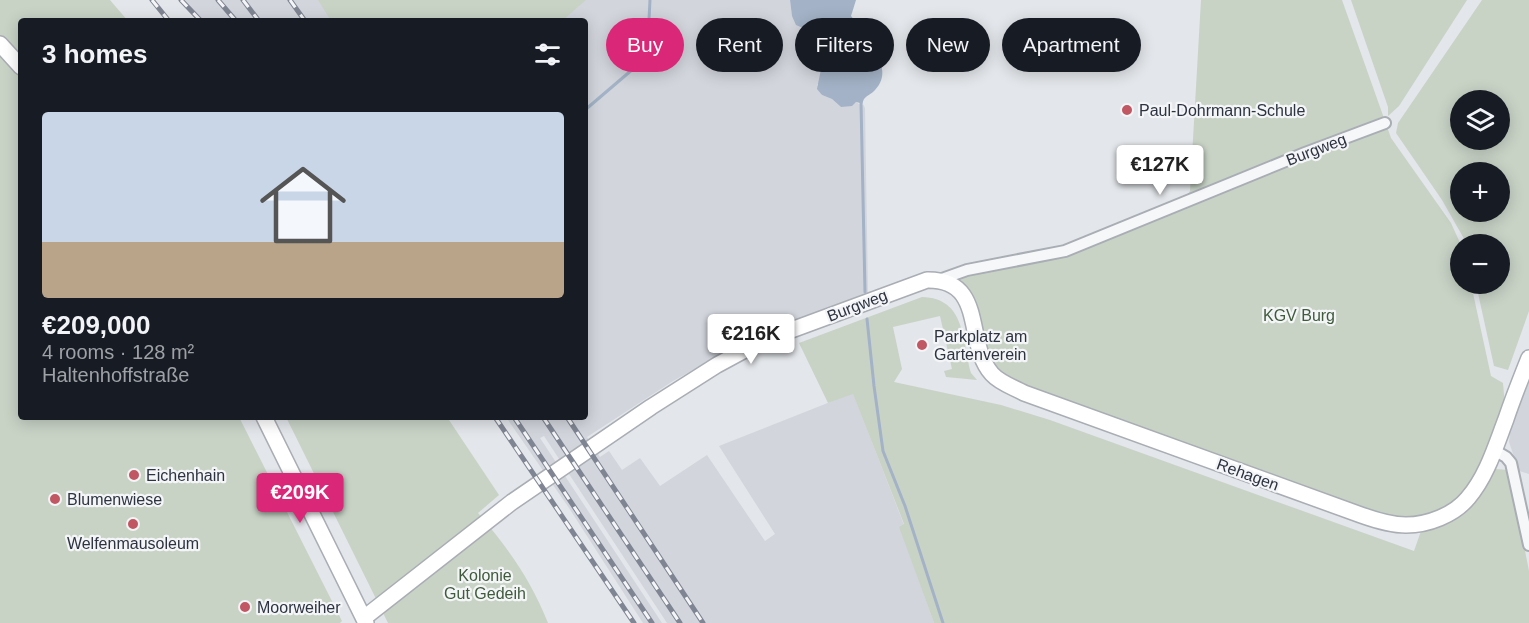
<!DOCTYPE html>
<meta charset="utf-8">
<style>
:root{--surface:#171b24;--page:#242831;--text:#f1f3f6;--muted:#9ea1a6;--accent:#db2777}
body{margin:0;font-family:Arial,sans-serif;background:var(--page);color:var(--text);height:100vh;display:flex;flex-direction:column;font-size:22px;white-space:nowrap}
*{box-sizing:border-box;margin:0}
p{font-size:20px;color:var(--muted)}
.icon{flex:none;width:33px;height:33px;fill:none;stroke:currentColor;stroke-width:2;stroke-linecap:round;stroke-linejoin:round}
.map{position:relative;flex:1;overflow:hidden}
.sheet{position:absolute;left:18px;top:18px;width:570px;height:402px;display:flex;flex-direction:column;background:var(--surface);border-radius:6px;box-shadow:0 3px 15px #0003}
.sheet>*{flex:none}
.banner{position:absolute;left:606px;top:18px;width:570px;height:54px;display:flex;gap:12px}
.fabs{position:absolute;left:1450px;top:90px;display:grid;gap:12px}
.fabs a{display:grid;place-items:center;width:60px;height:60px;border-radius:50%;background:var(--surface);box-shadow:0 3px 15px #0003;font-size:30px}
.price{position:absolute;translate:-50% -51px;padding:0 14px;border-radius:6px;background:#fff;color:#222;font-size:20px;line-height:39px;filter:drop-shadow(0 2px 3px #0008)}
.price::after{content:'';position:absolute;left:50%;top:36px;width:18px;height:14px;margin-left:-9px;background:inherit;clip-path:polygon(0 0,100% 0,50% 100%)}
.price.on{background:var(--accent);color:#fff}
ul{padding:0;list-style:none}
li{display:grid;align-content:center;gap:12px;height:318px;padding:0 24px}
li span{display:grid;place-items:center;height:186px;border-radius:6px;color:#555}
li>.icon{margin-inline-start:auto}
span .icon{width:108px;height:108px;fill:#fffc;stroke-width:1}
li b{font-size:26px}
h2{display:flex;justify-content:space-between;align-items:center;height:72px;padding:0 24px;font-size:26px}
.tag{padding:0 21px;border-radius:27px;background:var(--surface);box-shadow:0 3px 15px #0003;font-size:21px;line-height:54px}
.tag.on{background:var(--accent);color:#fff}
.map>svg:first-child{display:block}
.built{fill:#d2d5dc}
.green{fill:#c8d3c6;fill-rule:evenodd}
.water{fill:#a3b2c6}
.lines{fill:none;stroke-linecap:round;stroke-linejoin:round}
.stream{stroke:#a3b2c6;stroke-width:3}
.street-casing{stroke:#a9adb4;stroke-width:14}
.secondary-casing{stroke:#a9adb4;stroke-width:18}
.street{stroke:#f6f7f9;stroke-width:10}
.secondary{stroke:#fff;stroke-width:15}
.rail-casing{stroke:#7f8592;stroke-width:5}
.rail{stroke:#f3f5f7;stroke-width:3;stroke-dasharray:9;stroke-linecap:butt}
.poi-dot{fill:#c05763;stroke:#f3f5f7;stroke-width:2}
.labels{text-anchor:middle;stroke-width:4.5;stroke-linejoin:round;paint-order:stroke}
.poi-label{font-size:16px;fill:#2d3340;stroke:#f3f5f7;text-anchor:start}
.street-label{font-size:16px;fill:#2d3340;stroke:#f3f5f7}
.park-label{font-size:16px;fill:#405b3c;stroke:#f3f5f7}
</style>
<div class="map">
<svg width="1529" height="623" viewBox="0 0 1529 623">
<rect width="100%" height="100%" fill="#e3e6ea"/>
<g class="built">
<polygon points="183,0 790,0 792,16 803,28 811,27 819,37 822,63 820,81 817,85 822,95 832,99 841,107 856,102 862,106 863,104 865,108 868,293 818,314 745,341 673,381 587,437 600,457 609,451 622,470 640,458 660,486 707,455 765,541 775,534 719,446 853,393 904,525 900,527 934,623 667,623 544,436 540,438 662,623 643,623 569,508 506,417 585,417 585,21 197,21"/>
<polygon points="1529,381 1529,474 1519,471 1509,442 1511,425"/>
</g>
<g class="green">
<polygon points="0,0 110,0 128,21 21,21 21,417 239,417 342,621 340,623 0,623"/>
<polygon points="318,0 586,0 562,21 331,21"/>
<polygon points="1201,0 1342,0 1391,138 1451,223 1461,245 1461,284 1471,284 1491,376 1503,383 1506,418 1494,450 1455,509 1405,525 991,374 969,305 939,281 1061,247 1188,194 1190,191"/>
<polygon points="1351,0 1467,0 1399,106 1388,116 1388,107"/>
<path d="M1482,0H1529V311L1508,370L1494,366L1476,284H1500V244H1467L1442,200L1396,133L1398,123ZM1461,100H1500V140H1461ZM1461,172H1500V212H1461Z"/>
<path d="M922,297C966,298 962,341 971,373L977,380L946,377L944,371L952,369L940,316L893,327L902,369L894,382L1001,405L1050,420L1414,551L1421,531C1462,512 1473,511 1495,469L1509,470L1529,571V623H934L899,527L904,524L853,394L828,403L799,343Z"/>
<path d="M286,417H447L499,495L478,513C508,548 531,580 548,623H388Z"/>
</g>
<path class="water" d="M790,0H856L851,16C855,22 863,24 869,30C874,37 872,44 876,52C882,65 887,77 875,90C872,94 867,95 864,99C863,101 862,104 861,107L860,103L856,102L852,106L841,107L832,99L822,95L817,89C821,69 829,44 811,27L803,28L796,25L792,16Z"/>
<g class="lines">
<g class="stream">
<polyline points="647,58 650,0"/>
<polyline points="861,102 865,292"/>
<polyline points="585,110 640,63"/>
<polyline points="867,319 874,386 883,451 905,506 943,623"/>
</g>
<g class="street-casing">
<g id="street">
<polyline points="939,280 967,270 1065,251 1305,153 1385,123"/>
<polyline points="1494,450 1506,457 1511,463 1529,545"/>
</g>
</g>
<g class="secondary-casing">
<g id="secondary">
<polyline points="0,44 21,67"/>
<polyline points="264,417 366,623"/>
<path d="M364,618L512,502L651,407L717,365L754,345L786,332L927,280C987,279 964,343 992,374C1000,383 1013,387 1024,393L1361,515C1375,520 1391,525 1406,525C1428,525 1454,515 1468,498C1487,476 1496,445 1506,419C1513,398 1521,378 1529,358"/>
</g>
</g>
<use href="#street" class="street"/>
<use href="#secondary" class="secondary"/>
<g class="rail-casing">
<g id="rail">
<polyline points="152,0 169,21"/>
<polyline points="181,0 201,21"/>
<polyline points="218,0 236,21"/>
<polyline points="243,0 259,21"/>
<polyline points="290,0 305,21"/>
<polyline points="495,417 634,623"/>
<polyline points="514,417 652,623"/>
<polyline points="543,417 680,623"/>
<polyline points="567,417 703,623"/>
</g>
</g>
<use href="#rail" class="rail"/>
</g>
<g class="poi-dot">
<circle cx="1127" cy="110" r="6"/>
<circle cx="922" cy="345" r="6"/>
<circle cx="134" cy="475" r="6"/>
<circle cx="55" cy="499" r="6"/>
<circle cx="133" cy="524" r="6"/>
<circle cx="245" cy="607" r="6"/>
</g>
<g class="labels">
<g class="poi-label">
<text x="1139" y="116">Paul-Dohrmann-Schule</text>
<text x="934" y="342">Parkplatz am<tspan x="934" dy="18">Gartenverein</tspan></text>
<text x="146" y="481">Eichenhain</text>
<text x="67" y="505">Blumenwiese</text>
<text x="133" y="549" text-anchor="middle">Welfenmausoleum</text>
<text x="257" y="613">Moorweiher</text>
</g>
<g class="street-label">
<text transform="translate(1316 149) rotate(-21)" y="6">Burgweg</text>
<text transform="translate(857 305) rotate(-21)" y="6">Burgweg</text>
<text transform="translate(1248 474) rotate(20)" y="6">Rehagen</text>
</g>
<g class="park-label">
<text x="1299" y="321">KGV Burg</text>
<text x="485" y="581">Kolonie<tspan x="485" dy="18">Gut Gedeih</tspan></text>
</g>
</g>
</svg>
<div class="fabs">
<a><svg class="icon" aria-label="layers" viewBox="0 0 24 24"><path d="M12 4l9 5-9 5-9-5zM3 14l9 5 9-5"/></svg></a>
<a>+</a>
<a>−</a>
</div>
<b class="price" style="left:1160px;top:196px">€127K</b>
<b class="price" style="left:751px;top:365px">€216K</b>
<b class="price on" style="left:300px;top:524px">€209K</b>
<div class="banner">
<a class="tag on">Buy</a>
<a class="tag">Rent</a>
<a class="tag">Filters</a>
<a class="tag">New</a>
<a class="tag">Apartment</a>
</div>
<section class="sheet">
<h2>3 homes<svg class="icon" aria-label="filters" viewBox="0 0 24 24"><path d="M4 7h16M4 17h16"/><circle cx="9" cy="7" r="2"/><circle cx="15" cy="17" r="2"/></svg></h2>
<ul>
<li><span style="background:linear-gradient(#c9d6e8 70%,#b9a48a 0)"><svg class="icon" aria-label="home" viewBox="0 0 24 24"><path d="M3 11l9-7 9 7M6 9v11h12V9"/></svg></span><div><b>€209,000</b><p>4 rooms · 128 m²</p><p>Haltenhoffstraße</p></div></li>
</ul>
</section>
</div>
